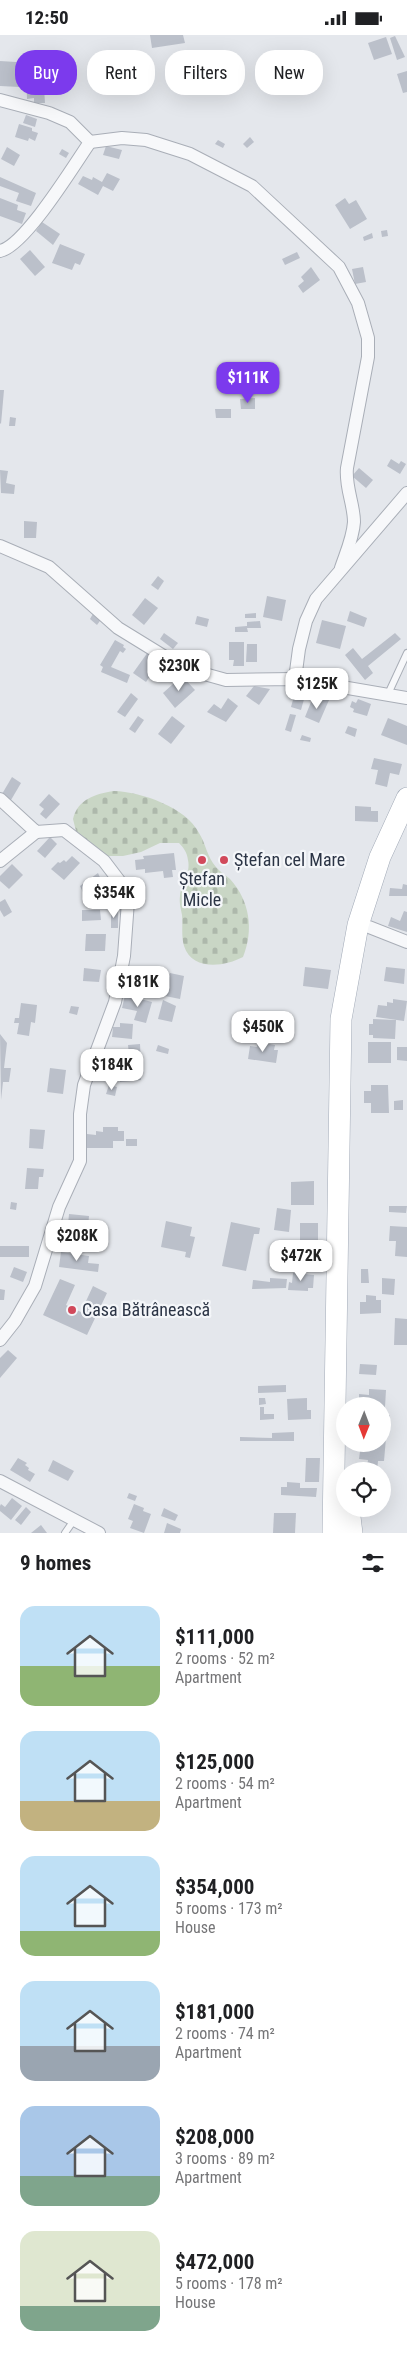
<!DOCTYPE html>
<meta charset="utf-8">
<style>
:root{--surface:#fff;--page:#f6f6f6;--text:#202124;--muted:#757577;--accent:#7c3aed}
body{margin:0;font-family:"Roboto Condensed",sans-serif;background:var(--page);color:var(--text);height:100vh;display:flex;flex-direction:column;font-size:19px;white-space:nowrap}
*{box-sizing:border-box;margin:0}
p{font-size:16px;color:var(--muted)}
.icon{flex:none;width:28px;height:28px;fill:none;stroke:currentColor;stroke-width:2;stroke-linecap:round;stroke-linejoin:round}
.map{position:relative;height:1498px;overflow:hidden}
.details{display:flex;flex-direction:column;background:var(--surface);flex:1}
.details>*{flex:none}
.guide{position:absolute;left:15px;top:15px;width:378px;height:45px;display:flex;gap:10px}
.needle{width:32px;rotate:181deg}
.buttons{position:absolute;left:336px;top:1362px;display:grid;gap:10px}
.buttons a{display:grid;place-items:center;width:55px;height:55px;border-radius:50%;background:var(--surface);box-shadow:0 5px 20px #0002;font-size:25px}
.price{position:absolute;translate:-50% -42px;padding:0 11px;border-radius:10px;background:#fff;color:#222;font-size:16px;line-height:32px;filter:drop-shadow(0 1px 2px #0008)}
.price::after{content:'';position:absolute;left:50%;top:30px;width:15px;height:11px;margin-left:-8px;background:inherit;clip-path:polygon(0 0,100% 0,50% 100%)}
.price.selected{background:var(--accent);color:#fff}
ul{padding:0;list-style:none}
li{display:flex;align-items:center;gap:15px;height:125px;padding:0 20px}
li span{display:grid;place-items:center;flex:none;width:140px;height:100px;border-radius:15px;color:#555}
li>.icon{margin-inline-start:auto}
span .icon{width:60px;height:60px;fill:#fffc;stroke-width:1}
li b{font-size:21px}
h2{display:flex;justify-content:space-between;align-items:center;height:60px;padding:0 20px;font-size:21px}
.pill{padding:0 18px;border-radius:20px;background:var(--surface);box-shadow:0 5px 20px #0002;font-size:18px;line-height:45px}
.pill.selected{background:var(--accent);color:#fff}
.status{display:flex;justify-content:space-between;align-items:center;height:35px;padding:0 25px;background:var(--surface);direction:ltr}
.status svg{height:14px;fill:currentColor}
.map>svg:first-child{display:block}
.cemetery{fill:url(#cemetery-stones)}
.building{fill:#bbc0ca}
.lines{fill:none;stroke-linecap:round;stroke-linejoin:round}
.lane-casing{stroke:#a9aeb7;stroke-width:8}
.street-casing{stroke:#a9aeb7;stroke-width:14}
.primary-casing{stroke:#a3abb8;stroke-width:22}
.lane{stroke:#f7f8fa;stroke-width:6}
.street{stroke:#f7f8fa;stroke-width:12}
.primary{stroke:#fff;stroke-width:21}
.poi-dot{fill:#d1495b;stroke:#f4f6f9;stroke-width:2}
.labels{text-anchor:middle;stroke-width:4.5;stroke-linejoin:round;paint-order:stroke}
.poi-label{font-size:18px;fill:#2b3445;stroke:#f4f6f9;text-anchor:start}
</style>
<div class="status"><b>12:50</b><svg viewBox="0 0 49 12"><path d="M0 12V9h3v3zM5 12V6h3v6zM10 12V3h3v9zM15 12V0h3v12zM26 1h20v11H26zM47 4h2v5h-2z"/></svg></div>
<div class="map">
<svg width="407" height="1498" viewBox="0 0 407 1498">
<defs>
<pattern id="cemetery-stones" width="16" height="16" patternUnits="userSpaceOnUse" patternTransform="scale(1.25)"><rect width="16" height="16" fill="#c9d6c5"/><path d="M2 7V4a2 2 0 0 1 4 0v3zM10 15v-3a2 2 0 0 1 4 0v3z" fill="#adb8ab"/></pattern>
</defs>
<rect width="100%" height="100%" fill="#e4e7ec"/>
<path class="cemetery" d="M114,756C141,757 186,772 199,798C206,809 207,822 216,832C220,837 226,840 230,844C250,866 254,895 243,922C224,932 192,936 184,911C181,901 183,890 182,880C181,874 179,868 180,861C181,848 191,839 188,825C187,818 184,813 179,808H160L141,817L123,821H107L82,803L76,796L73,784C78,764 95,759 114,756Z"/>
<g class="building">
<polygon points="150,0 183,0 185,8 152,13"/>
<polygon points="395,1 405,22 397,25 390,3"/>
<polygon points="386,2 392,19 374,25 368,8"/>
<polygon points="0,26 16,27 16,41 21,42 20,52 0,51"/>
<polygon points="407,36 407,57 403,58 397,39"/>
<polygon points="43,37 45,68 34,68 34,63 27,64 26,38"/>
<polygon points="26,80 37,84 35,92 23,88"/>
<polygon points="19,89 32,93 32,96 38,98 35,106 29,103 28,106 15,102"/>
<polygon points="250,102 254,107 247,113 243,109"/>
<polygon points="218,105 225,109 223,113 215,109"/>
<polygon points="106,111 122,115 119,124 103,120"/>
<polygon points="7,112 20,120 14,131 1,124"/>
<polygon points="62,114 69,118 66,123 59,119"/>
<polygon points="107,138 120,144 113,156 103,151 98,160 78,149 83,141 92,145 93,142 102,147"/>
<polygon points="0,142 36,158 31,171 16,166 19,158 0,151"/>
<polygon points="0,163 18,170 17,175 26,178 22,189 0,181"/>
<polygon points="345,163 349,169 356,165 367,184 350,194 335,170"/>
<polygon points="42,187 60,199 53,210 36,196"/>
<polygon points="387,195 388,201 382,202 381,196"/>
<polygon points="372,198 373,203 364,206 363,202"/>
<polygon points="60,209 85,219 80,230 75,228 72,235 52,228"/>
<polygon points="30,215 45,232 35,241 20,224"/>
<polygon points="297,217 300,223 285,230 282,224"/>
<polygon points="311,232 320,245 303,258 298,251 304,246 301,242"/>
<polygon points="363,232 366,247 355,249 352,234"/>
<polygon points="0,355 4,355 1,389 0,388"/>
<polygon points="255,363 255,374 241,374 240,364"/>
<polygon points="215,374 231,374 231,383 216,383"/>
<polygon points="10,382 16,383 15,391 9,391"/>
<polygon points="391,424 399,429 401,426 406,429 400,439 387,431"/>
<polygon points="359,433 373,445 366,453 352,441"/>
<polygon points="0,435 8,436 6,448 15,450 14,459 1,458"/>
<polygon points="24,486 37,487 36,503 24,503"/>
<polygon points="158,541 164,546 158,555 151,550"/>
<polygon points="267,561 286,565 282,586 263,582"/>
<polygon points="145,563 158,573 144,590 132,580"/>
<polygon points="350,576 367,583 364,592 347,586"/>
<polygon points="94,577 102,583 97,590 90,584"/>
<polygon points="256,578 256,583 245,583 245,579"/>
<polygon points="197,581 209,584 207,592 195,589"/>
<polygon points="322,585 346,591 340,614 316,608"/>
<polygon points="260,586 261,593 247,593 248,597 235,597 235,592 247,591 247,587"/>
<polygon points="164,598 178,608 173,614 160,604"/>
<polygon points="395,598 401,604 368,631 373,638 365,645 345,620 353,613 362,624"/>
<polygon points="115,605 124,610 123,612 126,614 123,618 120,616 111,632 130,640 127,648 101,637 103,632 100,630"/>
<polygon points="229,607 244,607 244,631 233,631 234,625 229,625"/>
<polygon points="247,609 257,609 257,627 246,627"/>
<polygon points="148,617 160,626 146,647 133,638"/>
<polygon points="182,641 195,655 175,673 163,658"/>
<polygon points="254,651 270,654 259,670 246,661"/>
<polygon points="296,654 306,657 301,675 291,672"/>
<polygon points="131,658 138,664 125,682 117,677"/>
<polygon points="319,661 329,665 319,688 305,682 311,667 315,669"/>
<polygon points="228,663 238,671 226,687 207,677 214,669 221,674"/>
<polygon points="358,664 371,669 367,681 353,677 354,674 350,672 352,666 356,668"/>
<polygon points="290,679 296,680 291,697 285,695"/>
<polygon points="138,681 144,685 135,698 129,694"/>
<polygon points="172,681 185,691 171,709 158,699"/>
<polygon points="388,683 407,691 407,710 381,700"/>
<polygon points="348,691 357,694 355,702 345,698"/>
<polygon points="302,700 311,703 310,707 300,705"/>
<polygon points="374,723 402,729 399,740 390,738 387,752 375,749 378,735 371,734"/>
<polygon points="12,742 21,748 11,765 2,759"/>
<polygon points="49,759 60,769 46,784 40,779 44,774 39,770"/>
<polygon points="355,771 371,772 371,776 378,776 378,787 355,786"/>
<polygon points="50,802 57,809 45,823 37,816"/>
<polygon points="174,818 176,835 172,835 173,842 164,843 163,836 145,838 145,834 136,835 135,825 144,824 143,821"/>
<polygon points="72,821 80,828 64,845 51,834 58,827 60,828 64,825 66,827"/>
<polygon points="12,829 23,840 9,854 0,846 0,841"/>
<polygon points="98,838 102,847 96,850 100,858 86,864 80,851"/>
<polygon points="403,849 407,850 407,861 389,861 390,853 402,854"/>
<polygon points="5,864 12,877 4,882 0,875 0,867"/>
<rect x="111" y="874" width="7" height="19"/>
<polygon points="82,875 100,875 101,885 82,886"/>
<polygon points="404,876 407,877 407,897 388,891 391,882 400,886"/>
<polygon points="86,899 106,899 105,916 85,916"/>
<polygon points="305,932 331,935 328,954 303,951"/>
<polygon points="386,932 405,934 404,949 384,946"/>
<polygon points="84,933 101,935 99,947 83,946"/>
<polygon points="170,938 184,941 180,964 165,961"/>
<polygon points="125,943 150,949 146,963 122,957"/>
<polygon points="125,960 152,967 146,988 134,985 137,976 122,973"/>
<polygon points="393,964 407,966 404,986 376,982 378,970 387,971 387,967 393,968"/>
<polygon points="163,965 176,971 172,987 158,984"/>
<polygon points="21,968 37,970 35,988 31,987 29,1001 17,999 19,988 14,988 15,983 19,983"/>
<polygon points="71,971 79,972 77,980 69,978"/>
<polygon points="256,978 281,981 280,993 261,994 261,991 255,990"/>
<polygon points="373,984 396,985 395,1004 373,1003 373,1000 369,1000 369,989 373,989"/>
<polygon points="120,988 133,989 132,1004 112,1002 113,992 120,992"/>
<polygon points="0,999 7,1008 4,1033 11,1033 9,1047 3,1047 1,1065"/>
<polygon points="258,1007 275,1010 274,1015 278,1015 276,1028 248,1024 250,1011 257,1012"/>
<rect x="368" y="1007" width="23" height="21"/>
<polygon points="140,1009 141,1028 130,1029 128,1010"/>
<polygon points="158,1010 169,1014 168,1019 156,1016"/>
<polygon points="397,1012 407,1012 407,1026 397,1025"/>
<polygon points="140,1030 141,1045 120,1047 118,1032"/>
<polygon points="50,1033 66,1035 63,1059 47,1057"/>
<polygon points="109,1050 117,1052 115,1061 106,1059"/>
<polygon points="371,1050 388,1050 389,1078 371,1078 371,1068 364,1068 364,1056 371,1056"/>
<polygon points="403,1065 403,1075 394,1075 394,1066"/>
<polygon points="103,1092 118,1092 118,1096 124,1096 124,1106 113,1106 113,1113 87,1113 87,1099 96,1100 96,1096 103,1097"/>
<polygon points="30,1094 45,1095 43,1114 29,1113"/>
<rect x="126" y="1104" width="11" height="7"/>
<polygon points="27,1133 44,1134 43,1142 39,1142 38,1154 25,1154"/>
<polygon points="314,1146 314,1170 291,1170 291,1147"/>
<polygon points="11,1167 17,1168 16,1175 10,1174"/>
<polygon points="389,1171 407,1171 406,1178 389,1177"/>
<polygon points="277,1173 291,1175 289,1197 274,1195"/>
<polygon points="69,1179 89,1181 87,1203 89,1203 89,1211 71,1210 72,1202 67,1201"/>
<polygon points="166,1186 192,1192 190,1201 195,1202 190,1223 185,1222 186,1217 161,1212"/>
<polygon points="231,1187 260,1193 259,1199 254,1199 246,1236 222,1231"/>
<polygon points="300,1188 318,1188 318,1206 300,1205"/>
<polygon points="390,1191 407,1192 407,1222 395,1221 396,1206 389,1206"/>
<rect x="0" y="1211" width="29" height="11"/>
<polygon points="61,1217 89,1221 88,1228 99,1229 98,1237 59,1232"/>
<polygon points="14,1232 27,1237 23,1247 10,1242"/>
<polygon points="361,1234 368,1234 369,1248 361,1248"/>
<polygon points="293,1238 314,1240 313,1253 308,1253 308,1256 288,1255 289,1247 292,1248"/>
<polygon points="270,1243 287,1244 286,1253 252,1254 253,1245 270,1247"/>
<polygon points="382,1243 395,1244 394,1260 382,1259"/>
<polygon points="60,1244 75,1250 66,1270 81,1277 93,1251 107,1258 87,1300 43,1280"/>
<polygon points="0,1254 5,1255 4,1265 0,1265"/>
<polygon points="366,1260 376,1261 376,1265 381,1265 381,1278 360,1279 360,1267 366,1267"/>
<polygon points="395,1283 407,1284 407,1310 394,1310"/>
<polygon points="8,1315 17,1323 0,1343 0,1323"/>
<polygon points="360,1329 377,1330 376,1340 359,1339"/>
<polygon points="286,1350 286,1357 258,1358 258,1351"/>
<polygon points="369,1354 386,1355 385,1372 359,1370 359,1359 369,1360"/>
<polygon points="259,1363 265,1363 266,1369 259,1370"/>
<polygon points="307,1363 307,1375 311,1375 311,1384 288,1385 287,1364"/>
<polygon points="260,1372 264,1372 264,1379 274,1379 274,1384 260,1385"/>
<polygon points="382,1380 390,1380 389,1387 382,1387"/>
<polygon points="294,1397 294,1406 240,1406 240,1402 272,1403 272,1398"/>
<polygon points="382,1402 386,1403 384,1426 378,1426 377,1436 366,1436 368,1425 359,1424 361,1409 375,1409 375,1413 377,1414 378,1409 382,1409"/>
<polygon points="18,1423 27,1428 25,1430 29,1433 28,1435 35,1439 30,1447 10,1435"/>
<polygon points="306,1423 320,1423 319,1447 305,1447"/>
<polygon points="53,1425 74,1436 68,1446 48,1436"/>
<polygon points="287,1447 300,1448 300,1453 317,1453 316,1462 281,1460 281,1452 287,1452"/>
<polygon points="129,1458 137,1461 135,1466 127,1463"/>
<polygon points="12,1463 22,1471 11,1485 0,1476 0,1471 1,1469 5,1472"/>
<polygon points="134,1469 144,1473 143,1476 151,1479 144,1498 130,1493 133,1486 128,1484"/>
<polygon points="26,1472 31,1477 21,1490 15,1485"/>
<polygon points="164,1473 178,1480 175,1486 161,1481"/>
<polygon points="274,1478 296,1478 295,1498 273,1498"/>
<polygon points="167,1488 181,1494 180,1498 164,1498"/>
<polygon points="41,1490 47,1498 31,1498"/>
</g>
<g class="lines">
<g class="lane-casing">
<g id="lane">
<polyline points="388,659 407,618"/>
<polyline points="65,1498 74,1485"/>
</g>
</g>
<g class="street-casing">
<g id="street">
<path d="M0,65L49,78L70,87L90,107C74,130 25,211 0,216"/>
<path d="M90,107L122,103L146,105L190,119L252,151L339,232L358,268L368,303V322L347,433C345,452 354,469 354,487C353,503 346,518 341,533"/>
<polyline points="0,511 49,532 118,593 183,633 226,645 295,644 407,663"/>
<polyline points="295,644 299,614 306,586 316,564 407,458"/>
<polyline points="0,764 36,797 64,795 104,826 123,851 128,866 124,921 115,967 84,1050 80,1079 80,1126 59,1172 35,1251 15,1286 0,1305"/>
<polyline points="0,826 36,797"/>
<polyline points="369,892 407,907"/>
<polyline points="0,1446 99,1498"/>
</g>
</g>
<g class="primary-casing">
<g id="primary">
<polyline points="349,1474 352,1498"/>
<polyline points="333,1498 341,984 358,890 380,822 407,763"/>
</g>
</g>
<use href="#lane" class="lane"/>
<use href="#street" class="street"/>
<use href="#primary" class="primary"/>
</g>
<g class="poi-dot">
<circle cx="202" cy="825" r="5"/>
<circle cx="224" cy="825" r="5"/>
<circle cx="72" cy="1275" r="5"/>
</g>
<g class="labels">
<g class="poi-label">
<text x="234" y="831">Ștefan cel Mare</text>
<text x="202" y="850" text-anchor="middle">Ștefan<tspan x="202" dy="21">Micle</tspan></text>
<text x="82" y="1281">Casa Bătrânească</text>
</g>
</g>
</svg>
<div class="buttons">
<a><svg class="needle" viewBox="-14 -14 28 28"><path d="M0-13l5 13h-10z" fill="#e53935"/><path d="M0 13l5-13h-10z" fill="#757577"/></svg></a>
<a><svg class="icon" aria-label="locate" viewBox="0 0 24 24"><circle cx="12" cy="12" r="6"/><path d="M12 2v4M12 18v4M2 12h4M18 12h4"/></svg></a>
</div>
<b class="price selected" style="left:248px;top:369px">$111K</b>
<b class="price" style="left:179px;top:657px">$230K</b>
<b class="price" style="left:317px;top:675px">$125K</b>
<b class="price" style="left:114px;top:884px">$354K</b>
<b class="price" style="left:138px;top:973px">$181K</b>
<b class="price" style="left:263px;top:1018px">$450K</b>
<b class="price" style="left:112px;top:1056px">$184K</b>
<b class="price" style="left:77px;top:1227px">$208K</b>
<b class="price" style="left:301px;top:1247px">$472K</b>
<div class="guide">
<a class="pill selected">Buy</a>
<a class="pill">Rent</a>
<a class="pill">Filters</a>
<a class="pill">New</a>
</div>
</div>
<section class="details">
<h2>9 homes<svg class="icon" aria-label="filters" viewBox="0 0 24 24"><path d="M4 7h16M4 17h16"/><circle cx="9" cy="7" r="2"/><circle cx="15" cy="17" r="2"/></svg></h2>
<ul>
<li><span style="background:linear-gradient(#bfe0f5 60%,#8fb573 0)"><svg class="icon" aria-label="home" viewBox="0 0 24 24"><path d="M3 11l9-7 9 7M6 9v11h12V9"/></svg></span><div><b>$111,000</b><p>2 rooms · 52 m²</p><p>Apartment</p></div></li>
<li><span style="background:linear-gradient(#bfe0f5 70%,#c2b280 0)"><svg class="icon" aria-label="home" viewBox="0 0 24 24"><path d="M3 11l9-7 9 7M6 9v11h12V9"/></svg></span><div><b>$125,000</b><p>2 rooms · 54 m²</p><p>Apartment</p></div></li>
<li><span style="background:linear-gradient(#bfe0f5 75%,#8fb573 0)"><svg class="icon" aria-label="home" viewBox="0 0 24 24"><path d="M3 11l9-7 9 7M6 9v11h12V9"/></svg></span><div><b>$354,000</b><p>5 rooms · 173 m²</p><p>House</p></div></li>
<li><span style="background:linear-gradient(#bfe0f5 65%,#9aa5b1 0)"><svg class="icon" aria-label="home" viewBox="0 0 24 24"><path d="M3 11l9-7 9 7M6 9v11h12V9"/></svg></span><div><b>$181,000</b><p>2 rooms · 74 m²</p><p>Apartment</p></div></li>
<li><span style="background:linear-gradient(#a9c7e8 70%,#7fa58c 0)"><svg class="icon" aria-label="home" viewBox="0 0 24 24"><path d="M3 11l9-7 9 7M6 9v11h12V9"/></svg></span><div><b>$208,000</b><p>3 rooms · 89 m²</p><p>Apartment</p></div></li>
<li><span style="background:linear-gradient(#dfe7d0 75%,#7fa58c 0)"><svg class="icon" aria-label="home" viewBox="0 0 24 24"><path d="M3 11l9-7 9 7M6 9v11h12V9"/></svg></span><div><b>$472,000</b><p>5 rooms · 178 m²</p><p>House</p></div></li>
</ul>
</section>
